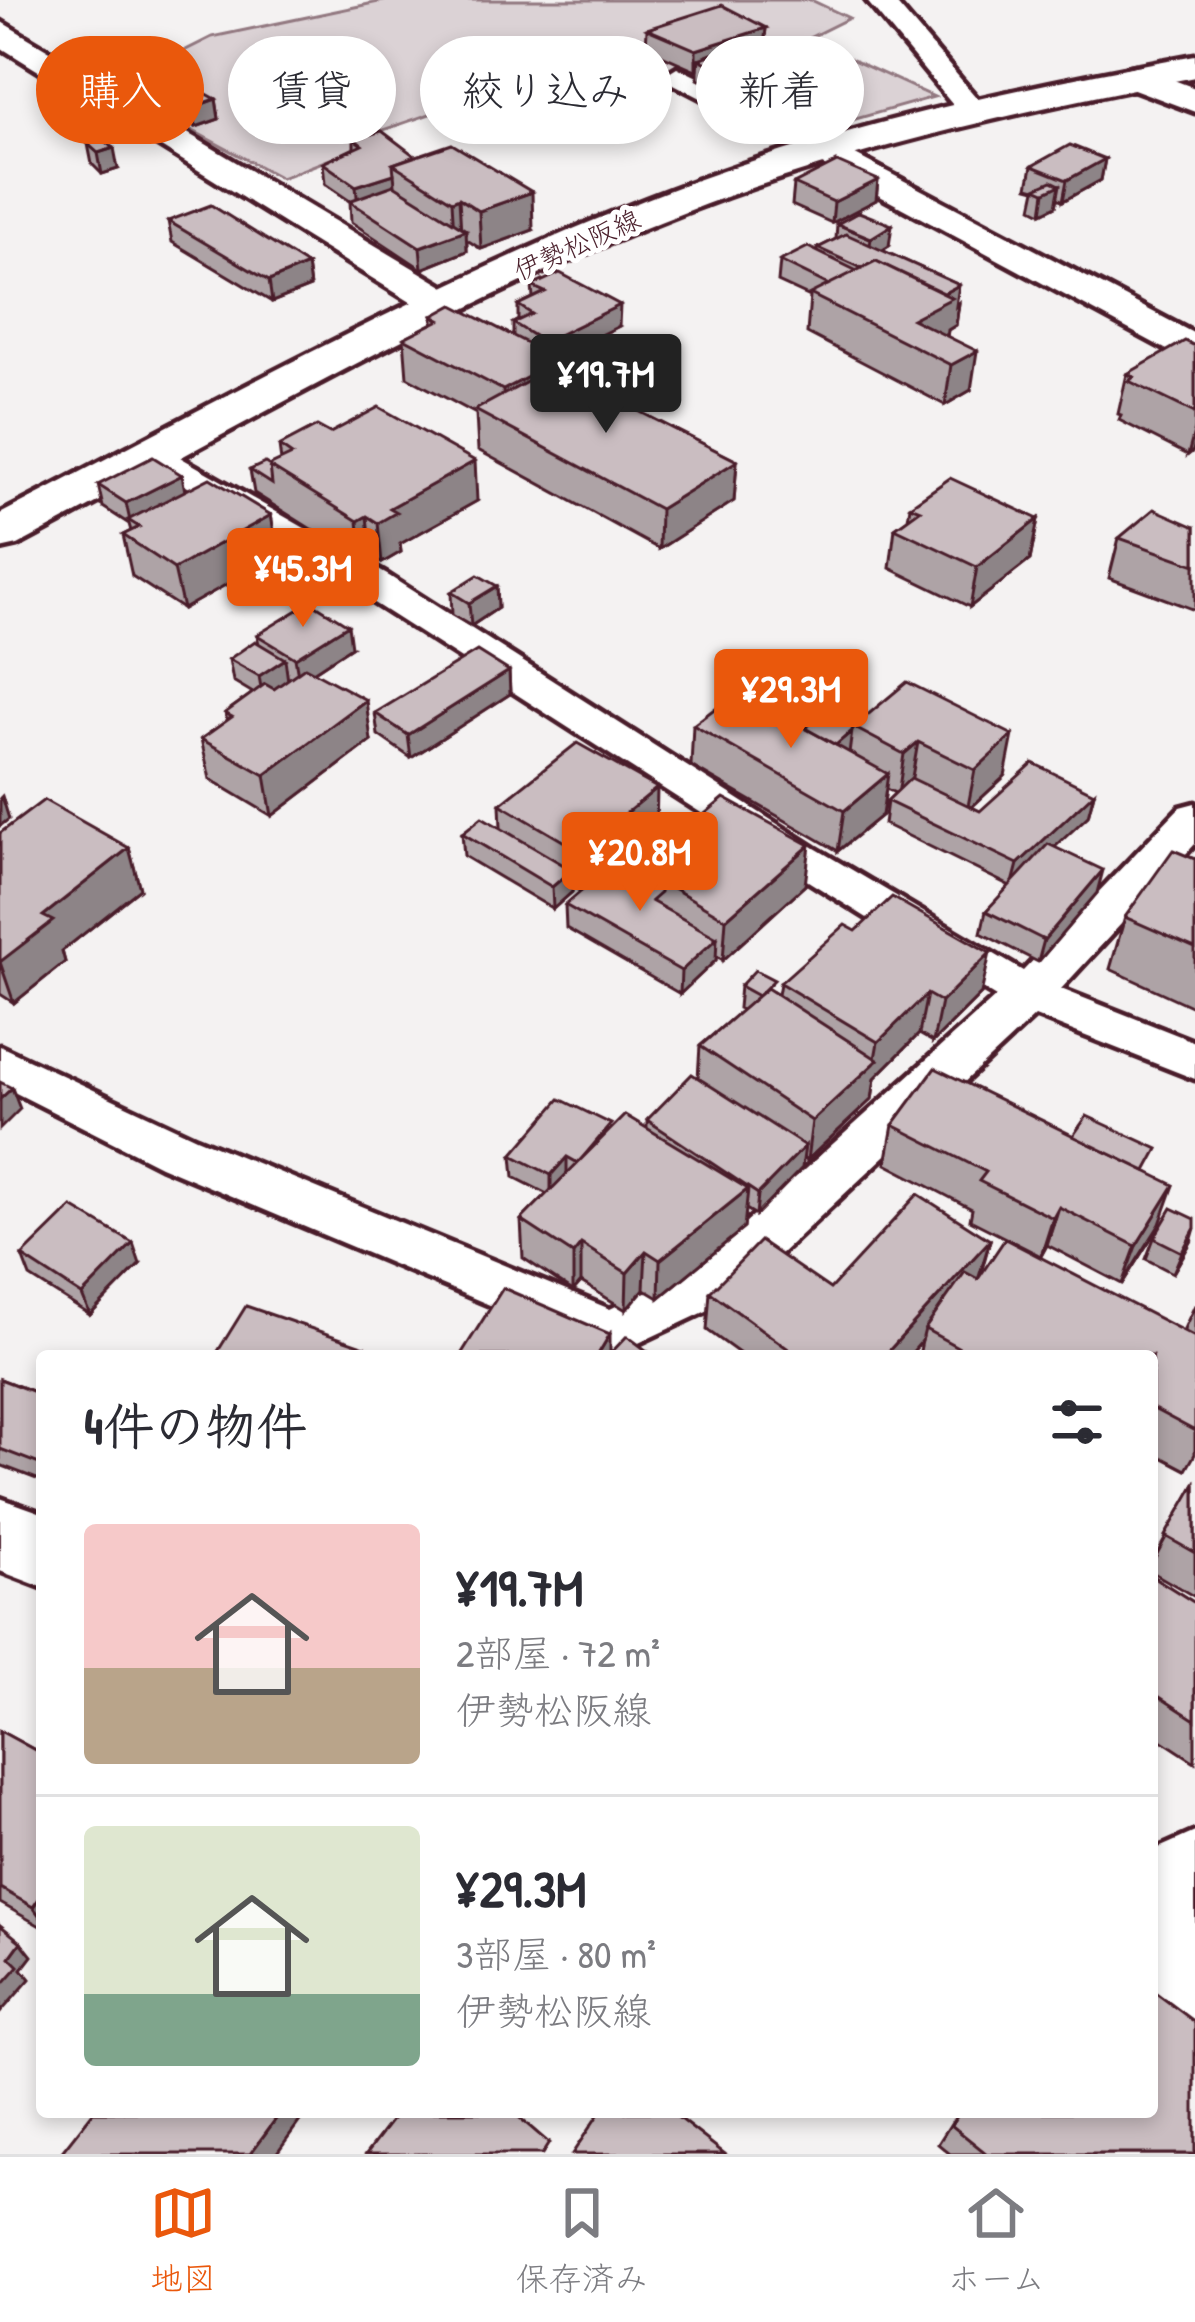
<!DOCTYPE html>
<html lang="ja">
<meta charset="utf-8">
<style>
:root{--surface:#fff;--page:#f2f2f3;--text:#2b2b33;--muted:#7c7c81;--line:#e1e1e2;--accent:#ea580c}
body{margin:0;font-family:"Patrick Hand","Klee One",sans-serif;background:var(--page);color:var(--text);height:100vh;display:flex;flex-direction:column;font-size:45px;white-space:nowrap}
*{box-sizing:border-box;margin:0}
p{font-size:39px;color:var(--muted)}
.icon{flex:none;width:66px;height:66px;fill:none;stroke:currentColor;stroke-width:2;stroke-linecap:round;stroke-linejoin:round}
.map{position:relative;flex:1;overflow:hidden}
.details{position:absolute;left:36px;top:1350px;width:1122px;height:768px;display:flex;flex-direction:column;background:var(--surface);border-radius:12px;box-shadow:0 6px 18px #0003}
.details>*{flex:none}
.hud{position:absolute;left:36px;top:36px;width:1125px;height:108px;display:flex;gap:24px}
.price{position:absolute;translate:-50% -102px;padding:0 27px;border-radius:12px;background:var(--accent);color:#fff;font-size:39px;line-height:78px;filter:drop-shadow(0 3px 6px #0008)}
.price::after{content:'';position:absolute;left:50%;top:72px;width:36px;height:27px;margin-left:-18px;background:inherit;clip-path:polygon(0 0,100% 0,50% 100%)}
.price.on{background:#222;color:#fff}
ul{padding:0;list-style:none}
li{display:flex;align-items:center;gap:36px;height:300px;padding:0 48px}
li+li{border-top:3px solid var(--line)}
li span{display:grid;place-items:center;flex:none;width:336px;height:240px;border-radius:12px;color:#555}
li>.icon{margin-inline-start:auto}
span .icon{width:144px;height:144px;fill:#fffc;stroke-width:1}
li b{font-size:51px}
h2{display:flex;justify-content:space-between;align-items:center;height:144px;padding:0 48px;font-size:51px}
.pill{padding:0 42px;border-radius:54px;background:var(--surface);box-shadow:0 6px 18px #0003;font-size:42px;line-height:108px}
.pill.on{background:var(--accent);color:#fff}
.tabs{display:flex;justify-content:space-around;align-items:center;height:168px;border-top:3px solid var(--line);background:var(--surface);font-size:33px;color:var(--muted)}
.tabs a{display:grid;justify-items:center;gap:6px}
.tabs .on{color:var(--accent)}
.map>svg:first-child{display:block}
.green{fill:#dbd2d5;stroke:#927880;stroke-width:3}
.lines{fill:none;stroke-linecap:round;stroke-linejoin:round}
.service-casing{stroke:#4a1f2b;stroke-width:9}
.minor-casing{stroke:#4a1f2b;stroke-width:9}
.primary-casing{stroke:#4a1f2b;stroke-width:9}
.service{fill:#fff;fill-rule:evenodd}
.minor{fill:#fff;fill-rule:evenodd}
.primary{fill:#fff;fill-rule:evenodd}
.wall{fill:#aea3a6;stroke:#4a1f2b;stroke-width:3}
.shaded-wall{fill:#8d8487;stroke:#4a1f2b;stroke-width:3}
.building{fill:#cabdc1;stroke:#4a1f2b;stroke-width:3}
.labels{text-anchor:middle;stroke-width:10;stroke-linejoin:round;paint-order:stroke}
.far-street-label{font-size:27px;fill:#4a1f2b;stroke:#fff}
</style>
<div class="map">
<svg width="1195" height="2154" viewBox="0 0 1195 2154">
<rect width="100%" height="100%" fill="#f4f2f2"/>
<filter id="ink" filterUnits="userSpaceOnUse"><feTurbulence type="fractalNoise" baseFrequency=".00833" numOctaves="2"/><feDisplacementMap in="SourceGraphic" scale="24" xChannelSelector="R" yChannelSelector="G"/><feConvolveMatrix kernelMatrix="1 2 1 2 8 2 1 2 1" color-interpolation-filters="sRGB"/></filter>
<g filter="url(#ink)">
<polygon class="green" points="388,0 811,0 849,18 807,39 934,97 792,137 674,82 587,113 526,81 360,138 367,145 281,178 169,118 191,107 142,85 136,75 212,37"/>
<g class="lines">
<g class="service-casing">
<g id="service">
<polygon points="866,0 893,0 982,104 982,116 962,116"/>
<polygon points="677,67 835,145 839,151 835,157 815,157 668,81 664,75"/>
<path d="M157,444L389,576L815,848L1023,971L1180,807L1195,803V844L1061,989L1195,1042V1079L1035,1016L732,1299L611,1356L160,1166L0,1085V1046L196,1138L610,1309L694,1269L996,997C709,824 432,634 145,461L140,454L145,447Z"/>
</g>
</g>
<g class="minor-casing">
<g id="minor">
<polygon points="0,21 460,296 467,305 460,314 430,314 0,47"/>
<polygon points="1136,66 1195,88 1195,112 1123,85 1118,77 1123,69"/>
<polygon points="825,139 1195,334 1195,365 811,159 805,151"/>
<polygon points="0,1498 42,1513 42,1587 0,1571"/>
<polygon points="1195,1832 1195,2029 1162,2016 1152,2001 1152,1851"/>
</g>
</g>
<g class="primary-casing">
<path id="primary" d="M1195,55V77C1037,107 880,142 728,196C480,286 250,422 18,545L0,549V514C228,396 453,270 694,181C856,122 1026,86 1195,55Z"/>
</g>
<use href="#service" class="service"/>
<use href="#minor" class="minor"/>
<use href="#primary" class="primary"/>
</g>
<g class="wall">
<polygon points="766,28 764,47 725,60 733,84 719,89 698,79 698,69 696,70 646,48 647,29"/>
<polygon points="216,99 219,119 196,127 188,121 184,101"/>
<polygon points="354,139 415,156 533,230 481,249 467,240 467,251 422,269 351,222 350,201 325,184 323,163 354,148"/>
<polygon points="88,144 118,169 102,174 92,164"/>
<polygon points="1105,159 1101,180 1063,201 1058,198 1056,206 1042,213 1032,208 1036,189 1028,187 1032,166"/>
<polygon points="878,180 876,200 832,223 792,205 794,184"/>
<polygon points="168,221 307,265 310,287 272,302 172,242"/>
<polygon points="837,224 889,246 882,250 959,285 956,302 959,303 956,325 948,330 947,336 971,390 945,405 807,333 810,297 778,282 780,261 818,252 818,248 836,239"/>
<polygon points="532,286 619,326 556,358 560,363 602,393 737,461 734,501 659,549 478,450 476,414 407,377 404,338 433,323 433,316 513,336 513,323 518,320 518,305 533,298"/>
<polygon points="1195,346 1195,452 1193,451 1188,455 1119,420 1121,415 1118,414 1127,374"/>
<polygon points="330,433 477,501 400,544 401,552 382,563 371,556 362,561 254,493 250,470 270,466 281,461 279,446"/>
<polygon points="98,485 185,491 271,515 278,555 183,609 132,576 123,535 131,531 129,524 103,507"/>
<polygon points="910,506 1038,519 1030,560 970,607 890,568 895,528 908,519"/>
<polygon points="1195,527 1195,610 1109,578 1119,538"/>
<polygon points="497,586 498,608 471,626 452,615 451,592"/>
<polygon points="257,635 351,647 313,672 371,741 272,816 210,779 201,739 227,721 225,713 253,693 233,681 229,659 259,644"/>
<polygon points="509,671 510,694 411,758 378,735 375,713"/>
<polygon points="861,720 1005,776 972,807 980,811 1094,793 1088,816 1054,847 1097,893 1038,962 981,933 986,911 1010,886 884,824 887,801 895,793 886,789 882,815 838,851 691,766 693,725 805,728"/>
<polygon points="500,804 656,828 621,857 663,880 671,873 672,841 805,885 723,960 716,956 716,960 680,994 566,928 565,905 614,863 580,891 572,887 572,892 553,909 464,856 462,833 501,828"/>
<polygon points="0,833 129,848 140,889 62,951 65,962 14,1003 0,994"/>
<polygon points="1195,859 1195,1008 1110,969 1125,917"/>
<polygon points="780,983 981,994 933,1042 919,1034 875,1078 872,1099 807,1160 803,1157 802,1168 756,1215 746,1209 744,1228 659,1298 644,1289 626,1310 581,1282 573,1291 523,1258 521,1220 547,1194 514,1177 512,1155 611,1130 647,1128 647,1120 698,1078 700,1046 742,1010 738,1008 740,986 773,992 778,995"/>
<polygon points="893,1125 1149,1173 1160,1224 1122,1284 1047,1245 1041,1256 970,1220 972,1209 886,1164"/>
<polygon points="1154,1238 1191,1242 1173,1273 1146,1259"/>
<polygon points="990,1240 980,1277 1183,1331 1195,1305 1195,1454 1186,1470 1152,1452 1152,1356 919,1356 922,1341 909,1356 743,1356 707,1330 710,1292 830,1289"/>
<polygon points="22,1256 140,1264 90,1315 30,1277"/>
<polygon points="0,1379 42,1395 42,1481 0,1465"/>
<polygon points="1195,1484 1195,1597 1152,1572 1152,1563"/>
<polygon points="1152,1576 1195,1603 1195,1762 1152,1734"/>
<polygon points="0,1731 42,1754 42,1927 0,1903"/>
<polygon points="949,2112 1152,2112 1195,2154 950,2154 938,2144 955,2117"/>
</g>
<g class="shaded-wall">
<polygon points="766,28 764,47 711,65 699,59 698,69 696,70 696,50"/>
<polygon points="734,64 733,84 719,89 720,69"/>
<polygon points="216,99 219,119 196,127 193,107"/>
<polygon points="114,148 118,169 102,174 98,153"/>
<polygon points="1105,159 1101,180 1063,201 1067,180"/>
<polygon points="394,174 396,194 358,207 356,186"/>
<polygon points="878,180 876,200 832,223 834,202"/>
<polygon points="1060,185 1056,206 1042,213 1045,192"/>
<polygon points="532,192 533,230 481,249 479,211"/>
<polygon points="459,198 461,232 466,230 467,251 422,269 420,247 454,235 452,201"/>
<polygon points="892,225 889,246 868,259 871,238"/>
<polygon points="307,265 310,287 272,302 269,281"/>
<polygon points="959,285 956,306 959,303 956,325 948,330 947,337 912,319 941,295"/>
<polygon points="620,305 619,326 545,363 544,342"/>
<polygon points="977,351 971,390 945,405 951,365"/>
<polygon points="560,360 561,399 504,426 503,390"/>
<polygon points="1195,429 1195,444 1193,451 1188,455"/>
<polygon points="475,461 477,501 400,544 401,552 382,563 378,523 390,508"/>
<polygon points="737,461 734,501 659,549 660,509"/>
<polygon points="182,475 186,497 130,521 126,503"/>
<polygon points="271,515 278,555 183,609 174,569"/>
<polygon points="367,516 371,556 362,561 358,521"/>
<polygon points="1038,519 1030,560 970,607 977,567"/>
<polygon points="497,586 498,608 471,626 469,603"/>
<polygon points="348,625 351,647 299,681 295,658"/>
<polygon points="285,659 288,681 263,699 259,676"/>
<polygon points="509,671 510,694 411,758 408,735"/>
<polygon points="366,700 371,741 272,816 265,775"/>
<polygon points="852,731 849,754 827,752"/>
<polygon points="1013,735 1005,776 967,811 975,770"/>
<polygon points="918,742 911,783 898,795 904,754"/>
<polygon points="888,774 882,815 838,851 844,811"/>
<polygon points="657,788 656,828 580,891 580,851"/>
<polygon points="1094,793 1088,816 1012,887 1018,864"/>
<polygon points="2,796 9,819 0,826 0,798"/>
<polygon points="810,845 805,885 723,960 726,919"/>
<polygon points="129,848 140,889 62,951 65,962 14,1003 0,962 43,916"/>
<polygon points="572,870 572,892 553,909 552,887"/>
<polygon points="1103,870 1097,893 1038,962 1044,940"/>
<polygon points="717,938 716,960 680,994 681,971"/>
<polygon points="990,953 981,994 933,1042 941,1002"/>
<polygon points="927,994 919,1034 875,1078 872,1099 807,1160 812,1121 874,1064 878,1042"/>
<polygon points="12,1088 20,1109 0,1129 0,1099"/>
<polygon points="805,1146 802,1168 756,1215 758,1194"/>
<polygon points="567,1157 567,1179 551,1197 551,1175"/>
<polygon points="1174,1185 1160,1224 1122,1284 1136,1246"/>
<polygon points="748,1189 744,1228 659,1298 660,1260"/>
<polygon points="1059,1207 1047,1245 1041,1256 1053,1218"/>
<polygon points="1195,1228 1191,1242 1173,1273 1182,1252"/>
<polygon points="990,1240 979,1277 925,1329 922,1341 909,1356 884,1356"/>
<polygon points="133,1243 140,1264 90,1315 82,1295"/>
<polygon points="581,1244 581,1282 573,1291 573,1254"/>
<polygon points="646,1251 644,1289 626,1310 627,1273"/>
<polygon points="610,1334 610,1356 597,1356"/>
<polygon points="42,1894 42,1919 33,1907"/>
<polygon points="21,1942 32,1956 22,1969 30,1979 0,2013 0,1987 10,1957"/>
<polygon points="281,2112 295,2112 300,2121 276,2154 250,2154"/>
</g>
<g class="building">
<polygon points="722,5 766,28 696,50 647,29"/>
<polygon points="712,54 734,64 720,69 699,59"/>
<polygon points="207,94 216,99 193,107 184,101"/>
<polygon points="382,131 415,156 393,164 394,174 356,186 323,163 362,145 354,139"/>
<polygon points="103,139 114,148 98,153 88,144"/>
<polygon points="452,144 532,192 479,211 459,198 452,201 393,164"/>
<polygon points="1070,145 1105,159 1067,180 1032,166"/>
<polygon points="837,162 878,180 834,202 794,184"/>
<polygon points="1052,181 1060,185 1045,192 1036,188"/>
<polygon points="394,185 466,230 420,247 349,201"/>
<polygon points="211,205 307,265 269,281 168,221"/>
<polygon points="859,212 892,225 871,238 837,224"/>
<polygon points="846,234 959,285 944,293 876,261 862,268 818,248"/>
<polygon points="808,247 857,271 829,285 780,261"/>
<polygon points="876,261 952,298 912,319 977,351 951,365 810,294"/>
<polygon points="560,273 620,305 544,342 513,323 532,314 518,305 545,292 532,286"/>
<polygon points="453,305 560,360 503,390 404,338 440,320 433,316"/>
<polygon points="1185,341 1195,346 1195,413 1129,381 1134,377 1127,374"/>
<polygon points="562,363 602,383 593,388 737,461 660,509 475,410"/>
<polygon points="379,407 475,461 390,508 397,512 378,523 367,516 358,521 269,466 292,455 279,446 317,426 330,433"/>
<polygon points="153,457 182,475 126,503 98,485"/>
<polygon points="265,463 270,466 272,484 250,470"/>
<polygon points="210,478 271,515 174,569 123,535 139,527 128,520"/>
<polygon points="950,478 1038,519 977,567 895,528 920,510 910,506"/>
<polygon points="1154,509 1195,527 1195,565 1119,538"/>
<polygon points="478,575 497,586 469,603 451,592"/>
<polygon points="311,602 348,625 295,658 257,635"/>
<polygon points="255,641 285,659 259,676 229,659"/>
<polygon points="477,651 509,671 408,735 375,713"/>
<polygon points="305,667 366,700 265,775 201,739 232,717 225,713 265,684 274,689"/>
<polygon points="907,682 1013,735 975,770 918,742 904,754 853,727"/>
<polygon points="738,691 888,774 844,811 693,725"/>
<polygon points="833,706 861,720 853,727 852,731 836,745 805,728"/>
<polygon points="577,743 657,788 580,851 500,804"/>
<polygon points="1033,763 1094,793 1018,864 887,801 911,778 980,811"/>
<polygon points="724,798 810,845 726,919 661,881 689,858 672,841"/>
<polygon points="44,800 129,848 43,916 53,921 0,962 0,833"/>
<polygon points="482,817 572,870 552,887 462,833"/>
<polygon points="1048,844 1103,870 1044,940 986,911"/>
<polygon points="1173,850 1195,859 1195,948 1125,917"/>
<polygon points="621,857 663,880 661,881 660,893 651,901 717,938 681,971 565,905"/>
<polygon points="892,897 990,953 941,1002 927,994 878,1042 780,983 845,925 856,931"/>
<polygon points="755,970 774,980 758,996 740,986"/>
<polygon points="767,988 878,1060 812,1121 700,1046"/>
<polygon points="935,1068 1174,1185 1136,1246 1059,1207 1053,1218 979,1181 986,1172 893,1125"/>
<polygon points="692,1074 805,1146 758,1194 647,1120"/>
<polygon points="0,1082 12,1088 0,1099"/>
<polygon points="560,1099 611,1124 578,1163 567,1157 551,1175 512,1155"/>
<polygon points="625,1115 748,1189 660,1260 646,1251 627,1273 581,1244 573,1254 521,1220"/>
<polygon points="1087,1116 1158,1149 1146,1171 1073,1136"/>
<polygon points="918,1194 990,1240 884,1356 798,1356 710,1292 760,1241 830,1289"/>
<polygon points="72,1207 133,1243 82,1295 22,1256"/>
<polygon points="1172,1208 1195,1219 1195,1228 1182,1252 1154,1238"/>
<polygon points="1005,1239 1195,1337 1195,1431 1152,1408 1152,1356 974,1356 925,1329 965,1272 978,1279"/>
<polygon points="503,1288 610,1334 597,1356 460,1356"/>
<polygon points="246,1306 374,1350 371,1356 215,1356"/>
<polygon points="627,1336 654,1356 608,1356"/>
<polygon points="0,1379 42,1395 42,1459 39,1464 0,1449"/>
<polygon points="1195,1484 1195,1553 1165,1536"/>
<polygon points="1152,1576 1195,1603 1195,1720 1152,1692"/>
<polygon points="0,1731 42,1754 42,1894 33,1907 0,1888"/>
<polygon points="0,1925 21,1942 10,1957 19,1966 0,1987"/>
<polygon points="1152,1990 1195,2022 1195,2154 987,2154 951,2125 959,2112 1152,2112"/>
<polygon points="93,2112 281,2112 250,2154 60,2154"/>
<polygon points="398,2112 513,2112 549,2143 542,2154 366,2154"/>
<polygon points="600,2112 671,2112 725,2154 572,2154"/>
</g>
</g>
<g class="labels">
<g class="far-street-label">
<text transform="translate(577 245) rotate(-24)" y="9">伊勢松阪線</text>
</g>
</g>
</svg>
<b class="price on" style="left:606px;top:436px">¥19.7M</b>
<b class="price" style="left:303px;top:630px">¥45.3M</b>
<b class="price" style="left:791px;top:751px">¥29.3M</b>
<b class="price" style="left:640px;top:914px">¥20.8M</b>
<div class="hud">
<a class="pill on">購入</a>
<a class="pill">賃貸</a>
<a class="pill">絞り込み</a>
<a class="pill">新着</a>
</div>
<section class="details">
<h2>4件の物件<svg class="icon" aria-label="filters" viewBox="0 0 24 24"><path d="M4 7h16M4 17h16"/><circle cx="9" cy="7" r="2"/><circle cx="15" cy="17" r="2"/></svg></h2>
<ul>
<li><span style="background:linear-gradient(#f6c9c9 60%,#b9a48a 0)"><svg class="icon" aria-label="home" viewBox="0 0 24 24"><path d="M3 11l9-7 9 7M6 9v11h12V9"/></svg></span><div><b>¥19.7M</b><p>2部屋 · 72 m²</p><p>伊勢松阪線</p></div></li>
<li><span style="background:linear-gradient(#dfe7d0 70%,#7fa58c 0)"><svg class="icon" aria-label="home" viewBox="0 0 24 24"><path d="M3 11l9-7 9 7M6 9v11h12V9"/></svg></span><div><b>¥29.3M</b><p>3部屋 · 80 m²</p><p>伊勢松阪線</p></div></li>
</ul>
</section>
</div>
<nav class="tabs">
<a class="on"><svg class="icon" aria-label="map" viewBox="0 0 24 24"><path d="M3 6l6-2 6 2 6-2v14l-6 2-6-2-6 2zM9 4v14M15 6v14"/></svg>地図</a>
<a><svg class="icon" aria-label="saved" viewBox="0 0 24 24"><path d="M7 4h10v16l-5-4-5 4z"/></svg>保存済み</a>
<a><svg class="icon" aria-label="home" viewBox="0 0 24 24"><path d="M3 11l9-7 9 7M6 9v11h12V9"/></svg>ホーム</a>
</nav>
